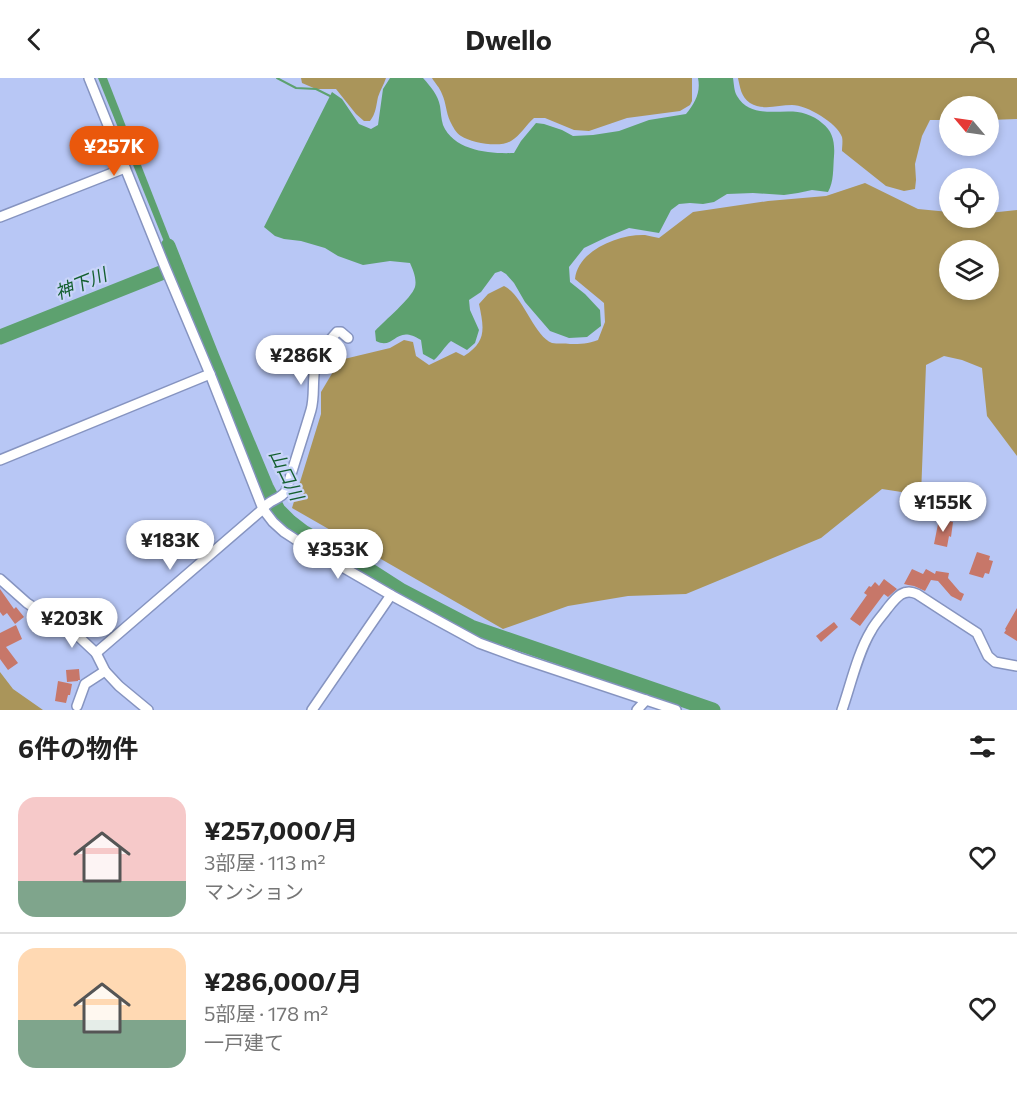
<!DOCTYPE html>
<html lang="ja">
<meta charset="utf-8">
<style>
:root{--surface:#fff;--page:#f6f6f6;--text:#222;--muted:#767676;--line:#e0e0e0;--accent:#ea580c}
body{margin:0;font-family:Commissioner,"Noto Sans JP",sans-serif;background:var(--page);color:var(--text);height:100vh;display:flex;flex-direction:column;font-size:22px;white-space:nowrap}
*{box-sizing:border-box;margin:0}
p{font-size:20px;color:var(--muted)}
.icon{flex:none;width:33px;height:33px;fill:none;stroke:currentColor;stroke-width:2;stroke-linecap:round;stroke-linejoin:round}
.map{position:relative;height:632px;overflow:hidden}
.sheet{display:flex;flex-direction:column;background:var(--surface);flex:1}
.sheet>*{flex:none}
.needle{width:39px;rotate:299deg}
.tools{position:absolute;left:939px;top:18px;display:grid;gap:12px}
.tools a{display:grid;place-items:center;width:60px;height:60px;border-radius:50%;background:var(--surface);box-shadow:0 3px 9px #0003;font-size:30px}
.price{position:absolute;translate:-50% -51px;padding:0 14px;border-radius:21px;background:#fff;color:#222;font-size:20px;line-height:39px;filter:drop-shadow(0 2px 3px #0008)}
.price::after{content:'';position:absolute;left:50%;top:36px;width:18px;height:14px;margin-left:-9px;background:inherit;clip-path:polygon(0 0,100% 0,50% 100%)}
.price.active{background:var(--accent);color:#fff}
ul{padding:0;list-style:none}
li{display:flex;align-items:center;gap:18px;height:150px;padding:0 18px}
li+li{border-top:2px solid var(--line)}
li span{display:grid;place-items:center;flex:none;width:168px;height:120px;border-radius:18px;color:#555}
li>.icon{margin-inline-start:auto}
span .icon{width:72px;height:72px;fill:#fffc;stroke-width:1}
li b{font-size:26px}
h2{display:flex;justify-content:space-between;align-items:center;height:72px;padding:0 18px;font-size:26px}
header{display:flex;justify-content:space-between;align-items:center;height:78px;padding:0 18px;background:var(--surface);font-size:27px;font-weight:700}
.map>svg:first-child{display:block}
.green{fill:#aa955a;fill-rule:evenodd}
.water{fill:#5da16f}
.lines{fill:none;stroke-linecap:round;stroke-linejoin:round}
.stream{stroke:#5da16f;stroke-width:2}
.river{stroke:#5da16f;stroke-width:15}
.building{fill:#c77769}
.minor-casing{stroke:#8694c0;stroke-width:12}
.minor{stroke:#fff;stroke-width:9}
.labels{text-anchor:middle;stroke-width:4.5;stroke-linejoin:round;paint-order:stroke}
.water-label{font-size:18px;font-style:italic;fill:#135f2f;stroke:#c8d4f9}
</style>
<header><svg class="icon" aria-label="back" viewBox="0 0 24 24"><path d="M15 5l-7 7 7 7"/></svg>Dwello<svg class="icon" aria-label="person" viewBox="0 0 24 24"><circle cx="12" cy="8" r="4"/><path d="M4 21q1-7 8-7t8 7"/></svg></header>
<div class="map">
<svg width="1017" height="632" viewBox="0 0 1017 632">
<rect width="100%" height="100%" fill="#b8c7f5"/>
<g class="green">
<path d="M301,0H386C384,6 380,13 378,19C376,28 376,35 370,43H364L356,36L336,11H316L302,5Z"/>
<path d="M432,0H692V23L690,27L680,33L627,40L589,53L574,52L545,40H534C526,47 520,58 511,63C500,70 472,65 461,58C456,55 453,49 450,43C446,35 446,24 442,16C440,10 435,5 432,0Z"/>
<path d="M738,0H1017V41L989,42L988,28H950L949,42H930L922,58L915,86L916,102L915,111L904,113L886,108L842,73C842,69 843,63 842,59C837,45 807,27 792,27C778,27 763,33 750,25C741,19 740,9 738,0Z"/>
<path d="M865,105L918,131L949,134L950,140H988L989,135L1017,132V378L987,338L982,290L962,282L944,278L926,287L921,417L882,411L821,460L686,516L628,518L568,528L503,551L292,430L321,336V314L340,282L390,270L404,262L413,264L416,278L429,287L456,274L464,278C487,264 484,250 479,226L488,216L504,208C523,217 534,258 552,265C557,266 565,265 570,266C581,266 588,266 598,262L605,244L604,225L575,201C578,172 619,156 645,157C649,158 654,159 659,160L693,134L768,123L826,118ZM950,172H988V212H950Z"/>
<polygon points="0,594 13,611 43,632 0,632"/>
</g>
<g class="water">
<polygon points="98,0 107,0 179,184 173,186"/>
<path d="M390,0H423C431,9 438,17 440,28C441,34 441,41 443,47C454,73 490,76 514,75L521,63L536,45L544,46L562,52L573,58L593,57L619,53L649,42L686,36C695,25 701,14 698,0H733C734,6 734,13 737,18C752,44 786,28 806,36C812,38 818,41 822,45C833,53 835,65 834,78C833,90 834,104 828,114L812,112L798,115L784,117L753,115L727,116L714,124L703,126L690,125L679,126L671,132L659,155L629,150L607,159L584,170L569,189L570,204L585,216L600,232L601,248L587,259L569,260L550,253L525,224L514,205L506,196L501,193L495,195L481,214L469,222L470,232L479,252L475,265L467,272L451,263C444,269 441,276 434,282L423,276L421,262C395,245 395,273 376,263L375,253C385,242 411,221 415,209C417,201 413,192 410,185L390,183L363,187L338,178L325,170L301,163L284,161L275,158L264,149L332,14L342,21L359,46L371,51L378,47L383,11Z"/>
</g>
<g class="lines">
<polyline class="stream" points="277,0 296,10 316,11 330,18"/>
<g class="river">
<polyline points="168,168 212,279 266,409 278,432 290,444 303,454 374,495 402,513 471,549 713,632"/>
<polyline points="0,259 176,189"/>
</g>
</g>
<g class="building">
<polygon points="939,441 953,444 951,459 949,458 947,469 934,466"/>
<polygon points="977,474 990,478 989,482 993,483 989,496 985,495 983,500 969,496"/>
<polygon points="912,491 923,496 926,491 935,496 936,493 949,495 948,500 960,514 964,516 961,523 951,518 938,503 931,502 925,513 914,508 908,507 904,506"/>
<polygon points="884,501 897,511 888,519 884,516 860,548 850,541 867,517 864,515 869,508 871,509 875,504 879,508"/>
<polygon points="0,511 14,531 16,529 24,539 15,546 7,535 3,538 0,534"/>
<polygon points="1017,530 1017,563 1004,555 1006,552 1005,551"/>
<polygon points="834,544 838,549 821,564 816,558"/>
<polygon points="16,547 22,561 6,569 18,585 8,592 0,581 0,555"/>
<polygon points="79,591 80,602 78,602 78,603 67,604 66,592"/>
<polygon points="58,603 72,606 70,617 68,617 66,625 55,623"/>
</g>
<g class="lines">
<g class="minor-casing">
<g id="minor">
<polyline points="89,0 165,189 210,296 263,431 273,444 284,454 301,465 391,517 479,565 520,580 676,632"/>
<polyline points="0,139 125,90"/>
<polyline points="0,382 210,296"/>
<polyline points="0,501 27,525 79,559 96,575 105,593 119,608 148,632"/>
<path d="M96,575L263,431C268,422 280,422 286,413C294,386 303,359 311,332C315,318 312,303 315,290C318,276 328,264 337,254H341L348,260"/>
<polyline points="77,628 85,606 105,593"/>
<polyline points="312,632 391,517"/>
<polyline points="637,632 646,622"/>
<path d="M842,632C850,609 858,574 871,553C875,545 882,538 887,531C895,521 903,509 917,516L977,555L988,578L995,584L1017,588"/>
</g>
</g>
<use href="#minor" class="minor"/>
</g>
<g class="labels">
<g class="water-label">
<text transform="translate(81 206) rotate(-22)" y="6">神下川</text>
<text transform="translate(286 397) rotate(64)" y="6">山口川</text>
</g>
</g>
</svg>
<div class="tools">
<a><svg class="needle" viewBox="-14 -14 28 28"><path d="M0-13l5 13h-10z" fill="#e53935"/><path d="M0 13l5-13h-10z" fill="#767676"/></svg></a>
<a><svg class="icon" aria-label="locate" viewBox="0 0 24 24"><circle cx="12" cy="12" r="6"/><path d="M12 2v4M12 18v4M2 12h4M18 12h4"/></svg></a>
<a><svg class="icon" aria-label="layers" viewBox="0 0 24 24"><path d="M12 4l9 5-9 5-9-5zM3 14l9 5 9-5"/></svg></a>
</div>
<b class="price active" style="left:114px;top:99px">¥257K</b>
<b class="price" style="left:301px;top:308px">¥286K</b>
<b class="price" style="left:943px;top:455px">¥155K</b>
<b class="price" style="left:170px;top:493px">¥183K</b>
<b class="price" style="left:338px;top:502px">¥353K</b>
<b class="price" style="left:72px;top:571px">¥203K</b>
</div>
<section class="sheet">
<h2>6件の物件<svg class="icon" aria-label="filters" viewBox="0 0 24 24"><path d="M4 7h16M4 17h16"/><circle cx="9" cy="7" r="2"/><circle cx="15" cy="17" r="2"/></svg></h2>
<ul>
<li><span style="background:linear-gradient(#f6c9c9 70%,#7fa58c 0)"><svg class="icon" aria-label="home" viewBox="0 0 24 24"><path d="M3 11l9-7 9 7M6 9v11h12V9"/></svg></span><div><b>¥257,000/月</b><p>3部屋 · 113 m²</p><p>マンション</p></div><svg class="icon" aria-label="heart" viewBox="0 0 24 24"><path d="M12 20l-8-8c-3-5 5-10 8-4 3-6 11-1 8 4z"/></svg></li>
<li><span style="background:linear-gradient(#ffd9b3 60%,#7fa58c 0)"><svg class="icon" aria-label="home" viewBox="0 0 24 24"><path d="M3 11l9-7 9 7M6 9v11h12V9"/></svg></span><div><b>¥286,000/月</b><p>5部屋 · 178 m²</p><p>一戸建て</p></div><svg class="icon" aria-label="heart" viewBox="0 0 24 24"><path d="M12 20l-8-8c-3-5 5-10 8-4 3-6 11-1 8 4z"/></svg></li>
</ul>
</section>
